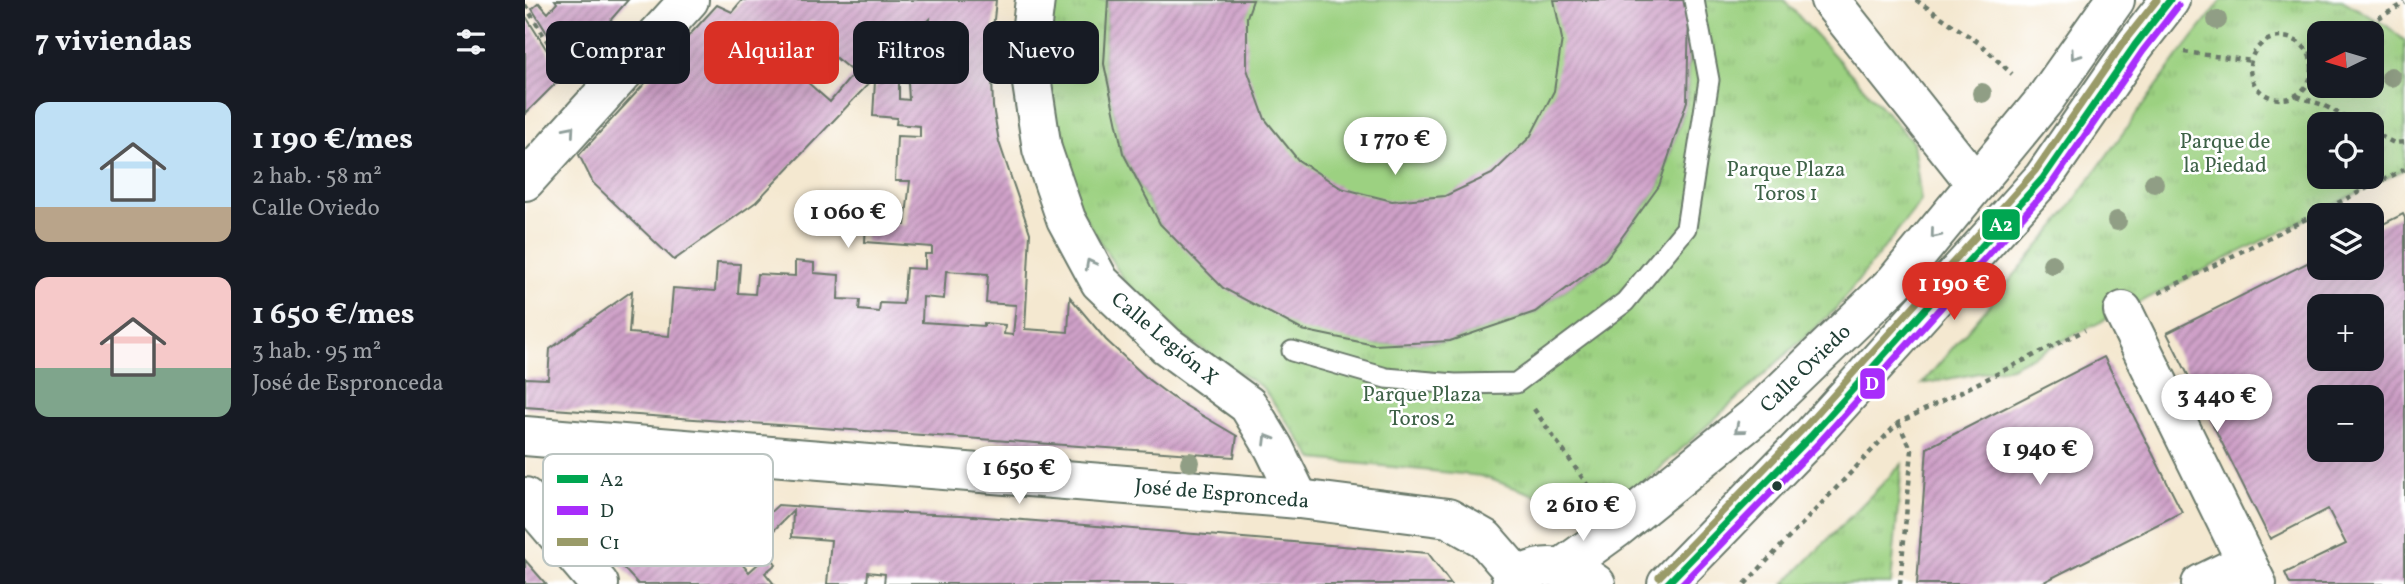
<!DOCTYPE html>
<html lang="es">
<meta charset="utf-8">
<style>
:root{--surface:#171b24;--page:#20242c;--text:#f1f3f6;--muted:#9ea1a6;--accent:#d93025}
body{margin:0;font-family:Vollkorn,serif;background:var(--page);color:var(--text);height:100vh;display:flex;flex-direction:column;font-size:26px;white-space:nowrap}
*{box-sizing:border-box;margin:0}
p{font-size:23px;color:var(--muted)}
.icon{flex:none;width:38px;height:38px;fill:none;stroke:currentColor;stroke-width:2;stroke-linecap:round;stroke-linejoin:round}
.map{position:relative;flex:1;overflow:hidden}
.details{display:flex;flex-direction:column;background:var(--surface);width:525px}
.details>*{flex:none}
.guide{position:absolute;left:21px;top:21px;width:665px;height:63px;display:flex;gap:14px}
.needle{width:46px;rotate:265deg}
.tools{position:absolute;left:1782px;top:21px;display:grid;gap:14px}
.tools a{display:grid;place-items:center;width:77px;height:77px;border-radius:14px;background:var(--surface);box-shadow:0 7px 28px #0002;font-size:35px}
.price{position:absolute;translate:-50% -60px;padding:0 16px;border-radius:24px;background:#fff;color:#222;font-size:23px;line-height:46px;filter:drop-shadow(0 2px 4px #0008)}
.price::after{content:'';position:absolute;left:50%;top:42px;width:21px;height:16px;margin-left:-10px;background:inherit;clip-path:polygon(0 0,100% 0,50% 100%)}
.price.on{background:var(--accent);color:#fff}
ul{padding:0;list-style:none}
li{display:flex;align-items:center;gap:21px;height:175px;padding:0 35px}
li span{display:grid;place-items:center;flex:none;width:196px;height:140px;border-radius:14px;color:#555}
li>.icon{margin-inline-start:auto}
span .icon{width:84px;height:84px;fill:#fffc;stroke-width:1}
li b{font-size:30px}
h2{display:flex;justify-content:space-between;align-items:center;height:84px;padding:0 35px;font-size:30px}
.chip{padding:0 24px;border-radius:14px;background:var(--surface);box-shadow:0 7px 28px #0002;font-size:24px;line-height:63px}
.chip.on{background:var(--accent);color:#fff}
main{display:flex;flex:1;min-height:0}
.map>svg:first-child{display:block}
.grass{fill:url(#grass-tufts);stroke:#5e875a;stroke-width:2;fill-rule:evenodd}
.pitch{fill:#9cd181;stroke:#5e875a;stroke-width:2}
.building{fill:url(#building-hatch);fill-rule:evenodd}
.lines{fill:none;stroke-linecap:round;stroke-linejoin:round}
.lane-casing{stroke:#6a796b;stroke-width:23}
.street-casing{stroke:#6a796b;stroke-width:42}
.secondary-casing{stroke:#6a796b;stroke-width:42}
.path{stroke:#6a796b;stroke-width:4.5;stroke-dasharray:5 5;stroke-linecap:butt}
.lane{stroke:#fff;stroke-width:19}
.street{stroke:#fff;stroke-width:38}
.secondary{stroke:#fff;stroke-width:38}
.bus-1-casing{stroke:#fff;stroke-width:12}
.bus-2-casing{stroke:#fff;stroke-width:12}
.bus-3-casing{stroke:#fff;stroke-width:12}
.bus-1{stroke:#00a651;stroke-width:7}
.bus-2{stroke:#a82dfb;stroke-width:7}
.bus-3{stroke:#9a9b69;stroke-width:7}
.tree{fill:#909e85}
.oneway{stroke:#8f9e9a}
.bus-dot{fill:#1f3d34;stroke:#fff;stroke-width:2.5}
.labels{text-anchor:middle;stroke-width:5;stroke-linejoin:round;paint-order:stroke}
.park-label{font-size:21px;fill:#3e6247;stroke:#fff}
.street-label{font-size:21px;fill:#1f3d34;stroke:#fff}
.key{fill:#fff;stroke:#bcc5c2;stroke-width:2}
.key-label{font-size:19px;fill:#1f3d34}
.line-badge{stroke:#fff;stroke-width:2.5}
.badge-label{font-size:19px;text-anchor:middle;font-weight:bold;fill:#fff}
</style>
<main>
<section class="details">
<h2>7 viviendas<svg class="icon" aria-label="filters" viewBox="0 0 24 24"><path d="M4 7h16M4 17h16"/><circle cx="9" cy="7" r="2"/><circle cx="15" cy="17" r="2"/></svg></h2>
<ul>
<li><span style="background:linear-gradient(#bfe0f5 75%,#b9a48a 0)"><svg class="icon" aria-label="home" viewBox="0 0 24 24"><path d="M3 11l9-7 9 7M6 9v11h12V9"/></svg></span><div><b>1 190 €/mes</b><p>2 hab. · 58 m²</p><p>Calle Oviedo</p></div></li>
<li><span style="background:linear-gradient(#f6c9c9 65%,#7fa58c 0)"><svg class="icon" aria-label="home" viewBox="0 0 24 24"><path d="M3 11l9-7 9 7M6 9v11h12V9"/></svg></span><div><b>1 650 €/mes</b><p>3 hab. · 95 m²</p><p>José de Espronceda</p></div></li>
</ul>
</section>
<div class="map">
<svg width="1880" height="584" viewBox="0 0 1880 584">
<defs>
<pattern id="grass-tufts" width="24" height="20" patternUnits="userSpaceOnUse" patternTransform="scale(1.75)"><rect width="24" height="20" fill="#9cd181"/><path d="M3 7l-1-3M5 7V3M7 7l1-3M15 17l-1-3M17 17v-4M19 17l1-3" fill="none" stroke="#86b470"/></pattern>
<pattern id="building-hatch" width="6" height="6" patternUnits="userSpaceOnUse" patternTransform="scale(1.75)"><rect width="6" height="6" fill="#cfa0c8"/><path d="M-1 1l2-2M0 6l6-6M5 7l2-2" fill="none" stroke="#a784a3"/></pattern>
</defs>
<rect width="100%" height="100%" fill="#fff"/>
<filter id="ink" filterUnits="userSpaceOnUse"><feTurbulence type="fractalNoise" baseFrequency=".0143" numOctaves="2"/><feDisplacementMap in="SourceGraphic" scale="14" xChannelSelector="R" yChannelSelector="G"/><feConvolveMatrix kernelMatrix="1 2 1 2 8 2 1 2 1" color-interpolation-filters="sRGB"/></filter>
<filter id="wash" filterUnits="userSpaceOnUse"><feTurbulence type="fractalNoise" baseFrequency=".00686" numOctaves="4" result="noise"/><feDisplacementMap in="SourceGraphic" scale="28" xChannelSelector="R" yChannelSelector="G"/><feGaussianBlur stdDeviation="1.57" result="paint"/><feColorMatrix in="noise" values="0 0 0 0 0 0 0 0 0 0 0 0 0 0 0 0 0 1.4 0 .05"/><feComposite in="paint" operator="in"/></filter>
<g filter="url(#wash)">
<rect width="100%" height="100%" fill="#f4e8d0"/>
<g class="grass">
<polygon points="528,0 583,0 579,64 598,153 635,224 925,341 1010,312 1160,0 1259,0 1388,142 1396,201 1310,310 1079,519 956,476 789,459 737,387 658,337 600,282 553,206 529,141 519,69"/>
<path d="M1697,0H1817L1862,26L1880,41V169L1486,367L1397,384L1531,226L1652,58ZM1794,33H1846V86H1794ZM1794,124H1846V177H1794Z"/>
<polygon points="1377,464 1366,584 1259,584"/>
</g>
<polygon class="pitch" points="583,0 1160,0 1164,12 1162,101 1134,186 1081,259 1010,312 925,341 849,345 635,224 598,153 579,64"/>
<g id="blocks">
<g class="building">
<polygon points="30,0 103,0 44,68 7,9 14,3 23,13 32,3"/>
<path d="M217,0H471L466,49L468,107L474,142L505,233L500,329L543,332L545,297L581,340L624,380L651,400L712,436L709,457L0,407V378L23,379L25,349L107,291L104,333L144,336L148,288L190,291L192,263L215,264L213,293L230,294L232,274L270,276V261L289,263V273L314,275L313,299L335,300L334,310L354,312L355,303L378,304L381,268L400,269V254H407V247L340,242L341,222L380,225L385,181H370L372,136L395,137V126L371,124L372,118L348,116L350,81L366,82V69H378V56H370L231,202L149,260L68,183L54,155L192,5L207,12ZM405,19L403,37H395V47H378ZM286,21L298,30L266,67L253,57ZM305,53L329,73L305,102L281,81ZM374,82L383,83L384,100L374,99ZM421,271L463,274L461,303L491,305L488,335L479,334L480,325L459,323V326L397,322L398,297L419,299Z"/>
<polygon points="583,0 728,0 722,17 722,69 740,119 773,160 816,188 867,201 920,196 967,174 1005,137 1029,91 1037,39 1029,0 1160,0 1164,12 1162,101 1134,186 1081,259 1010,312 925,341 849,345 777,330 698,288 635,224 598,153 579,64"/>
<polygon points="0,15 38,76 0,114"/>
<path d="M1878,214L1880,218V584H1765L1760,573L1821,544L1803,509L1745,539L1642,333L1794,257V268H1846V230ZM1794,306H1846V359H1794ZM1794,397H1846V450H1794Z"/>
<polygon points="1579,357 1657,512 1515,584 1392,584 1402,448"/>
<polygon points="35,481 133,486 139,495 154,495 159,504 148,511 156,520 166,512 174,519 190,503 206,518 196,525 212,543 253,505 351,512 436,515 903,553 926,584 359,584 360,574 343,572 342,584 302,584 306,540 267,537 268,511 216,563 224,572 244,554 251,564 240,573 249,584 113,584 81,549 77,553 27,498"/>
<polygon points="0,560 21,584 0,584"/>
</g>
</g>
</g>
<g filter="url(#ink)">
<use href="#blocks" fill-opacity="0" stroke="#6a796b" stroke-width="2"/>
<g class="lines">
<g class="lane-casing">
<polyline id="lane" points="767,351 861,378 930,384 991,383 1100,302 1161,228 1184,80 1169,0"/>
</g>
<g class="street-casing">
<g id="street">
<polyline points="510,0 503,57 517,149 541,219 575,282 641,345 723,405 749,448 774,499"/>
<polyline points="1305,0 1451,184"/>
<polyline points="0,181 164,0"/>
<polyline points="1598,311 1732,584"/>
<polyline points="0,436 774,499 923,518 960,539 993,577"/>
<polyline points="0,497 74,584"/>
<polyline points="1676,584 1721,562"/>
</g>
</g>
<g class="secondary-casing">
<g id="secondary">
<polyline points="1038,567 1092,528 1233,414 1370,282 1518,102 1590,0"/>
<path d="M986,584C1012,559 1044,564 1071,584"/>
<polyline points="1142,584 1286,436 1518,178 1610,45 1645,0"/>
</g>
</g>
<g class="path">
<polyline points="1391,0 1454,43 1487,74"/>
<polyline points="0,5 41,72"/>
<polyline points="1827,33 1880,3"/>
<circle cx="1756" cy="68" r="31"/>
<polyline points="1659,52 1727,61"/>
<polyline points="1784,54 1794,50"/>
<polyline points="1772,96 1798,105 1834,124"/>
<polyline points="1846,131 1869,143 1880,142"/>
<polyline points="1634,293 1880,169"/>
<polyline points="1009,409 1068,493"/>
<polyline points="1373,423 1387,450 1375,584"/>
<polyline points="1220,584 1373,423 1560,330"/>
</g>
<use href="#lane" class="lane"/>
<use href="#street" class="street"/>
<use href="#secondary" class="secondary"/>
<g class="bus-1-casing">
<polyline id="bus-1" points="1142,584 1286,436 1518,178 1610,45 1645,0"/>
</g>
<g class="bus-2-casing">
<polyline id="bus-2" points="1157,584 1294,443 1526,185 1618,51 1653,6"/>
</g>
<g class="bus-3-casing">
<polyline id="bus-3" points="1134,577 1278,429 1510,171 1601,39 1632,0"/>
</g>
<use href="#bus-1" class="bus-1"/>
<use href="#bus-2" class="bus-2"/>
<use href="#bus-3" class="bus-3"/>
</g>
<g class="tree">
<circle cx="1692" cy="20" r="10"/>
<circle cx="1866" cy="77" r="10"/>
<circle cx="1457" cy="93" r="10"/>
<circle cx="1629" cy="183" r="10"/>
<circle cx="1592" cy="221" r="10"/>
<circle cx="1527" cy="264" r="10"/>
<circle cx="665" cy="462" r="10"/>
</g>
<defs><path id="oneway-chevron" d="M-2-3.5L2.5 0L-2 3.5" fill="none" stroke-width="1.6" stroke-linecap="round" stroke-linejoin="round" transform="scale(1.75)"/></defs>
<g class="oneway">
<use href="#oneway-chevron" transform="translate(1550 55) rotate(125)"/>
<use href="#oneway-chevron" transform="translate(45 130) rotate(-49)"/>
<use href="#oneway-chevron" transform="translate(1410 234) rotate(130)"/>
<use href="#oneway-chevron" transform="translate(565 264) rotate(-118)"/>
<use href="#oneway-chevron" transform="translate(1214 429) rotate(141)"/>
<use href="#oneway-chevron" transform="translate(743 439) rotate(-121)"/>
</g>
</g>
<circle class="bus-dot" cx="1252" cy="486" r="6"/>
<g class="labels">
<g class="park-label">
<text x="1700" y="148">Parque de<tspan x="1700" dy="24">la Piedad</tspan></text>
<text x="1261" y="176">Parque Plaza<tspan x="1261" dy="24">Toros 1</tspan></text>
<text x="897" y="401">Parque Plaza<tspan x="897" dy="24">Toros 2</tspan></text>
</g>
<g class="street-label">
<text transform="translate(640 338) rotate(40)" y="7">Calle Legión X</text>
<text transform="translate(1280 368) rotate(-44)" y="7">Calle Oviedo</text>
<text transform="translate(697 493) rotate(5)" y="7">José de Espronceda</text>
</g>
</g>
<rect x="18" y="454" width="230" height="112" rx="10" class="key"/>
<rect x="32" y="475" width="31" height="8" fill="#00a651"/>
<rect x="32" y="506" width="31" height="9" fill="#a82dfb"/>
<rect x="32" y="538" width="31" height="8" fill="#9a9b69"/>
<g class="key-label">
<text x="75" y="486">A2</text>
<text x="75" y="517">D</text>
<text x="75" y="549">C1</text>
</g>
<g class="line-badge">
<rect x="1456" y="208" width="40" height="33" rx="7" fill="#00a651"/>
<rect x="1334" y="367" width="27" height="33" rx="7" fill="#a82dfb"/>
</g>
<g class="badge-label">
<text x="1476" y="231">A2</text>
<text x="1347" y="390">D</text>
</g>
</svg>
<div class="tools">
<a><svg class="needle" viewBox="-14 -14 28 28"><path d="M0-13l5 13h-10z" fill="#e53935"/><path d="M0 13l5-13h-10z" fill="#9ea1a6"/></svg></a>
<a><svg class="icon" aria-label="locate" viewBox="0 0 24 24"><circle cx="12" cy="12" r="6"/><path d="M12 2v4M12 18v4M2 12h4M18 12h4"/></svg></a>
<a><svg class="icon" aria-label="layers" viewBox="0 0 24 24"><path d="M12 4l9 5-9 5-9-5zM3 14l9 5 9-5"/></svg></a>
<a>+</a>
<a>−</a>
</div>
<b class="price" style="left:870px;top:177px">1 770 €</b>
<b class="price" style="left:323px;top:250px">1 060 €</b>
<b class="price on" style="left:1429px;top:322px">1 190 €</b>
<b class="price" style="left:1692px;top:434px">3 440 €</b>
<b class="price" style="left:1515px;top:487px">1 940 €</b>
<b class="price" style="left:494px;top:506px">1 650 €</b>
<b class="price" style="left:1058px;top:543px">2 610 €</b>
<div class="guide">
<a class="chip">Comprar</a>
<a class="chip on">Alquilar</a>
<a class="chip">Filtros</a>
<a class="chip">Nuevo</a>
</div>
</div>
</main>
